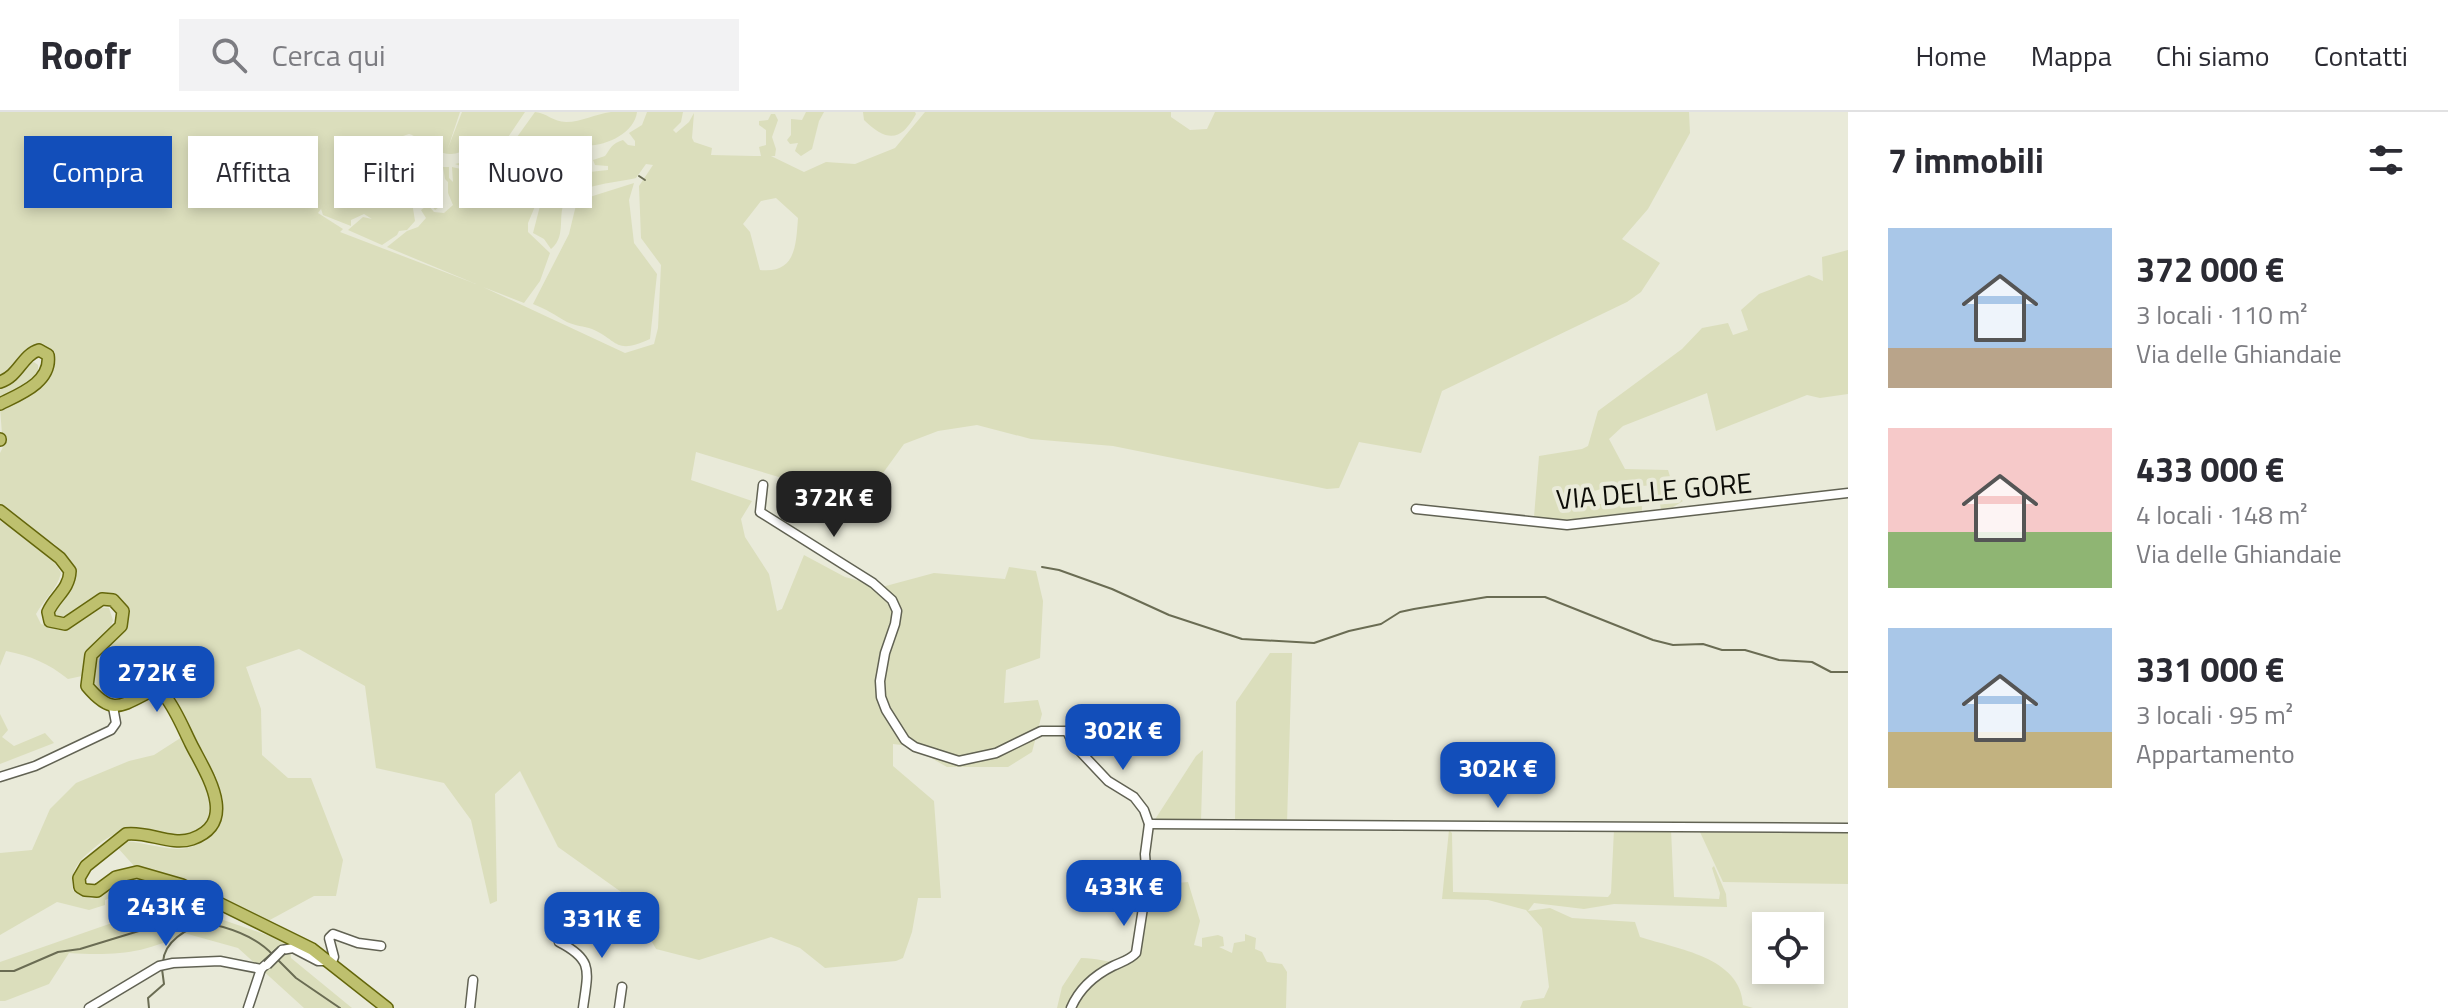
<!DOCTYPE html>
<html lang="it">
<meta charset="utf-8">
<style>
:root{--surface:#fff;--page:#f2f2f3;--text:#2b2b33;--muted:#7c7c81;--line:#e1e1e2;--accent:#124eba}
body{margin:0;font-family:"Titillium Web",sans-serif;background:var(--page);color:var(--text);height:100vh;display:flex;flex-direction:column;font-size:30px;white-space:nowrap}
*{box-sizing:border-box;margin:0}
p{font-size:26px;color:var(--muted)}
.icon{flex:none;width:44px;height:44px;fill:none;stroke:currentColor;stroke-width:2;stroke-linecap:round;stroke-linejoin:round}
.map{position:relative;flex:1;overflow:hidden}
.details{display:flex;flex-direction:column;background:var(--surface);width:600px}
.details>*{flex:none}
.guide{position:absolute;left:24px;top:24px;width:760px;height:72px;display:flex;gap:16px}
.tools{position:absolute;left:1752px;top:800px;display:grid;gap:16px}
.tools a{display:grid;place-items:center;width:72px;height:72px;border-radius:0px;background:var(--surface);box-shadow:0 4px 12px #0003;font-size:40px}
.price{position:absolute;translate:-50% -68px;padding:0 18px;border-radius:16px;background:var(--accent);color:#fff;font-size:26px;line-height:52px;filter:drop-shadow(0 2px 4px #0008)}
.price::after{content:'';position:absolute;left:50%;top:48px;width:24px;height:18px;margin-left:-12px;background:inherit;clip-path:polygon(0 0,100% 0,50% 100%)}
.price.on{background:#222;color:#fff}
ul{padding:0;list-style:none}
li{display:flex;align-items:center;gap:24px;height:200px;padding:0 40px}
li span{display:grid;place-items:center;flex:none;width:224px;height:160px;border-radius:0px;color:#555}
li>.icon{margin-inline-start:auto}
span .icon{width:96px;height:96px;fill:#fffc;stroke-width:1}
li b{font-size:34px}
h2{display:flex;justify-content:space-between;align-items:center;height:96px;padding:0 40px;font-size:34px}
.pill{padding:0 28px;border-radius:0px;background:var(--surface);box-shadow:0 4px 12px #0003;font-size:28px;line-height:72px}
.pill.on{background:var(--accent);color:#fff}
header{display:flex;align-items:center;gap:48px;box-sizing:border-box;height:112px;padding:0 40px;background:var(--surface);border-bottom:2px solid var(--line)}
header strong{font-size:38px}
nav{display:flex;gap:44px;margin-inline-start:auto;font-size:28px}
.search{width:560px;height:72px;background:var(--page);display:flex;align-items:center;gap:20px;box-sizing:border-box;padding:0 28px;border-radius:0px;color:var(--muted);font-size:30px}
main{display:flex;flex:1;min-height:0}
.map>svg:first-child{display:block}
.green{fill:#dbdebc;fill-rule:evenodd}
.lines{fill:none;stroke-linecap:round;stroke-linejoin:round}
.stream{stroke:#6a6c53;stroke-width:2}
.minor-casing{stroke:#616253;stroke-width:11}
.major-casing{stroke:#64660b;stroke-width:14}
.minor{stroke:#fff;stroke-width:8}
.major{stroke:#bec06e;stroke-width:11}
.minor-bridge-casing{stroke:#616253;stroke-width:11;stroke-linecap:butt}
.minor-bridge{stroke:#fff;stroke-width:8}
.labels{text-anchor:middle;stroke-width:8;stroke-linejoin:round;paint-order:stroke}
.street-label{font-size:28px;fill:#0c0c07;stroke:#e9ead9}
</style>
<header>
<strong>Roofr</strong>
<div class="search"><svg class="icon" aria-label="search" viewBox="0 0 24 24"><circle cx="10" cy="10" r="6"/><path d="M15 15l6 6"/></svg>Cerca qui</div>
<nav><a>Home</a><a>Mappa</a><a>Chi siamo</a><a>Contatti</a></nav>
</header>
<main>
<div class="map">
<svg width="1848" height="896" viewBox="0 0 1848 896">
<rect width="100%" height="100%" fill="#e9ead9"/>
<g class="green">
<path d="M0,0H460L448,36L462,0H525L496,43L491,47L474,46L470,38C464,38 457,42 451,42C436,43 422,26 409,22L403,24V36L399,37L396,46L406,56L401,62L396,61L394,51L375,47L370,50L381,63L391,64L412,90L415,109L407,118L399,119L397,123L382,133L348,118L363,105L372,107L364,102L351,108V114L323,103L321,97L318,101L343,117L340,120L476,172L387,135L407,119L418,115L426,106L421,98L428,93L421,92L403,62L409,60L421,63L439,95L435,98L432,94H429L434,100L444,101L453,93L448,81V70L445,67L443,55H449V66L453,70L452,55L461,57L463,55L455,52L467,49L490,52L504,43L535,0C547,1 553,10 566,10C582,10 595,2 611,0C619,0 629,0 637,0C634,25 594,40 572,31C580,44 567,44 564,52L580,61L608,58V54L595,53L593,48L605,44C611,36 611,32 623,28L628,33L635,34V29L629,21L642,13L647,0H683L681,10L673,18L676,21L689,10L694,1L692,26L694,30L712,36L711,43L754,44H761L759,35L766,33V18L759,13V9L768,8L771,2H775L778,8L772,25L776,37L775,44H771L804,60L826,50L855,52L895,36L925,0H1171V5L1190,18L1207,17L1215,0H1689L1690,21L1648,97L1622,127L1660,151L1641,180L1627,190L1442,279L1421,341L1359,330L1339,376L1327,377L1113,334L1031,327L977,313L938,319L904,332L862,390L696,340L691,368L752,389L741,407L745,425L769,462L777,499L782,497L804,443L845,465L882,475L934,461L1005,467L1009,455L1036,459L1043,489L1040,546L1006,558L1004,591L1038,588L1042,602L1032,640L1008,655H947L910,634L893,632V654L934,689L941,786H918L912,820L903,846L896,849L825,856L800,836L771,825L699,848L656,837L624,782L558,735L520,659L495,682L497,789L490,792L471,708L444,671L376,656L365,574L299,537L246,555L261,597L262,643L288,666H311L343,748L336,784H314L268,809L176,767L135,755L117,735L118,729C140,729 157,736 176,737C204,738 225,712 223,686L165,571H144L122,583L107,586L95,578L89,569L97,539L121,518L116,485L100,481C87,490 69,509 54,503L53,493L71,455L56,433L19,410L0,394V341L3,335L0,296L52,256L55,240L41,232C25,241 15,254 0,265ZM557,29L549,46L524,70L523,79L526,84L541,90L533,121L544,127L551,137C569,123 554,97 569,85C587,72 614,71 636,66L646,52L653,53L639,74L641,126L661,153L658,216L654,232L625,241L483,175L524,191L540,169L550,141L528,120V111L536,92H524L517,86L526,63L547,44ZM776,86L798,106C796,133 796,162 760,158L750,120L743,112L761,89Z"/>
<polygon points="806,0 824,0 819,9 812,37 801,44 795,39 798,31 790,32 787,28 791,23 791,7 802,8"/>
<path d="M863,0H915L916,2C901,29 888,31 864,8Z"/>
<path d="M634,71L629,88L634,131L657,162L650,227C615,243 619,229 592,217C584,214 575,214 567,210C555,203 546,197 533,192L569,122L577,89Z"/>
<path d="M1848,138V282L1820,286L1807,283L1716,319L1707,281L1623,314L1609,327L1625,357L1668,358L1676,384L1683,389L1673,395L1661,397L1656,373L1641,374L1642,399L1565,408L1534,405L1539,344L1582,337L1588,334L1598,299L1682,237L1702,216L1728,211L1733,223L1748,218L1741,198L1759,182L1809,163L1823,169L1822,145ZM1614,373L1624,389L1569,396L1565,388Z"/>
<polygon points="34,250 38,253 38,261 14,282 0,289 0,276 27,252"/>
<path d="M0,409C22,422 49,437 61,461C57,478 44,487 36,502L41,512L59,518L80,508L94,495L109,496L113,508L109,520L87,540L82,564L68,567C48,551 31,544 6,539L0,554Z"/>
<polygon points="1270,541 1292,541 1287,711 1235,710 1236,590"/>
<polygon points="0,602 8,618 2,625 14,634 45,621 54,631 0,652"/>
<path d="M182,625C195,653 238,718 178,723C161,724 145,716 129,718C113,720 99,731 87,742C75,753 70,763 73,779L92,787L124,767H141L239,804L140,774L105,788V793L89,798L57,790L0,823V741L32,738L50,697L76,671L129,649L154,643Z"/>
<path d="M1203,638L1201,710C1185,711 1171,708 1154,709L1196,644Z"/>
<path d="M1614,717H1671L1674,785L1719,787L1720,781L1712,756L1714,754L1726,782L1727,795L1614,792L1584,797L1534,791L1528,799L1550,796L1572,806L1635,810L1640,825C1677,837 1741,845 1743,893L1753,896H1520L1523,889L1544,886L1549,875L1542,816L1526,798L1488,788L1442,787L1449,718L1452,721L1453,780L1608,785L1611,781Z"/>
<polygon points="1700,720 1848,720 1848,772 1723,770"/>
<path d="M1188,770L1200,809L1194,833L1202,835V826L1218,823L1223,825L1224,834L1219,835L1232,841L1234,831L1245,829V822L1256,826L1255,837L1262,840L1267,850L1282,852L1287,860L1286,896H1057L1062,875L1081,846C1098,846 1112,852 1129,851L1148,783L1164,788L1167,772Z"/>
<path d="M172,797L197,799L290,831L291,846L352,896H304L238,836L184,821C146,842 112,844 69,841L49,872L5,889H0V850L132,804Z"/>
</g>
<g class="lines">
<g class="stream">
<polyline points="639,64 645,68"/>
<polyline points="1042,455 1059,458 1112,477 1169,503 1242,527 1314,531 1349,519 1381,512 1400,500 1414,497 1487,485 1545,485 1653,528 1673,533 1703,532 1722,538 1745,538 1779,548 1812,550 1831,560 1848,560"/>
<polyline points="278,848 296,866 340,896"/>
<path d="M163,850C164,830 186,816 205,812"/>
<path d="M0,859H14L58,840L80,837L178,807C210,810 251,819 273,843"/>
<polyline points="149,896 148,886 164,872 162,857"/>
</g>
<g class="minor-casing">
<g id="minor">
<path d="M763,373L760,400L873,471L892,488L897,499L895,512L885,541L880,569L881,585L886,598L905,628L915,635L959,649L996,641L1041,619H1067L1073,632L1108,669L1134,685L1144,698L1149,712L1145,742L1147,770L1136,841C1130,848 1121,850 1113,854C1095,863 1079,877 1071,896"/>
<polyline points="1416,397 1567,413 1848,381"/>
<polyline points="0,665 35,654 111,618 116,611 113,595"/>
<polyline points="1149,712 1848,716"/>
<path d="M559,830C594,848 588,859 583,896"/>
<polyline points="331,852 334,845 329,826 333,822 358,831 381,834"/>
<polyline points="89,896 159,854 173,851 220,849 261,857 282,838 293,836 318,849 327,849"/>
<polyline points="248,896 261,857"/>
<polyline points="470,896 473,868"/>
<polyline points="619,896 622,875"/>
</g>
</g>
<g class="major-casing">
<g id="major">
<path d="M0,270C19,264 22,243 39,238L48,243C52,270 20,282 0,292"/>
<polyline points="0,327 0,328"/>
<path d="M0,399L60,446L70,459C69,478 55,484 48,500L50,509L65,512L102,487L113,488L123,499L121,514L91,543L87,574C111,603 120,595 149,580L165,584C176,598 183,616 191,632C205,660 240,710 192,727C171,734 148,719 126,722L86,754L79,766L80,775L85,778L97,779L116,765L137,760L182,773L312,837L387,896"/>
</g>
</g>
<use href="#minor" class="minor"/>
<use href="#major" class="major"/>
<g class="minor-bridge-casing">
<polyline id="minor-bridge" points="267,853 282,838"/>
</g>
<use href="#minor-bridge" class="minor-bridge"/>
</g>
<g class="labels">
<g class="street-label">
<text transform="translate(1654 379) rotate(-5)" y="10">VIA DELLE GORE</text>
</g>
</g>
</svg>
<div class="tools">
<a><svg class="icon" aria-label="locate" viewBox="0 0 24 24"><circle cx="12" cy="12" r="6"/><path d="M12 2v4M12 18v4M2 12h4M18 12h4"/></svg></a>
</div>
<b class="price on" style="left:834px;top:427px">372K €</b>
<b class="price" style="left:157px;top:602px">272K €</b>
<b class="price" style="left:1123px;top:660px">302K €</b>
<b class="price" style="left:1498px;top:698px">302K €</b>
<b class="price" style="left:1124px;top:816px">433K €</b>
<b class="price" style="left:166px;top:836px">243K €</b>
<b class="price" style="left:602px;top:848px">331K €</b>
<div class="guide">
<a class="pill on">Compra</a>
<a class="pill">Affitta</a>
<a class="pill">Filtri</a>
<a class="pill">Nuovo</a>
</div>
</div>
<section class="details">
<h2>7 immobili<svg class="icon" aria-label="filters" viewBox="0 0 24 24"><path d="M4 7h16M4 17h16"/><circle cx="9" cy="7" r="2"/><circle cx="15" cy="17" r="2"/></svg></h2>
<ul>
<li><span style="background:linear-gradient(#a9c7e8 75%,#b9a48a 0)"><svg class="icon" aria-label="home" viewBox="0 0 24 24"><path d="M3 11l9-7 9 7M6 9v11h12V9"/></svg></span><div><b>372 000 €</b><p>3 locali · 110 m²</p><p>Via delle Ghiandaie</p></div></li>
<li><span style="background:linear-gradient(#f6c9c9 65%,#8fb573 0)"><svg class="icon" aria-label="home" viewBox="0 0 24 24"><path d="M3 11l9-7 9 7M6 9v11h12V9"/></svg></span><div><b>433 000 €</b><p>4 locali · 148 m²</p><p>Via delle Ghiandaie</p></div></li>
<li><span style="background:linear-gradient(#a9c7e8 65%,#c2b280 0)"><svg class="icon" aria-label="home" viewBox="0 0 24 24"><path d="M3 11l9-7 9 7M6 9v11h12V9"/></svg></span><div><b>331 000 €</b><p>3 locali · 95 m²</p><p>Appartamento</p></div></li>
</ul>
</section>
</main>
